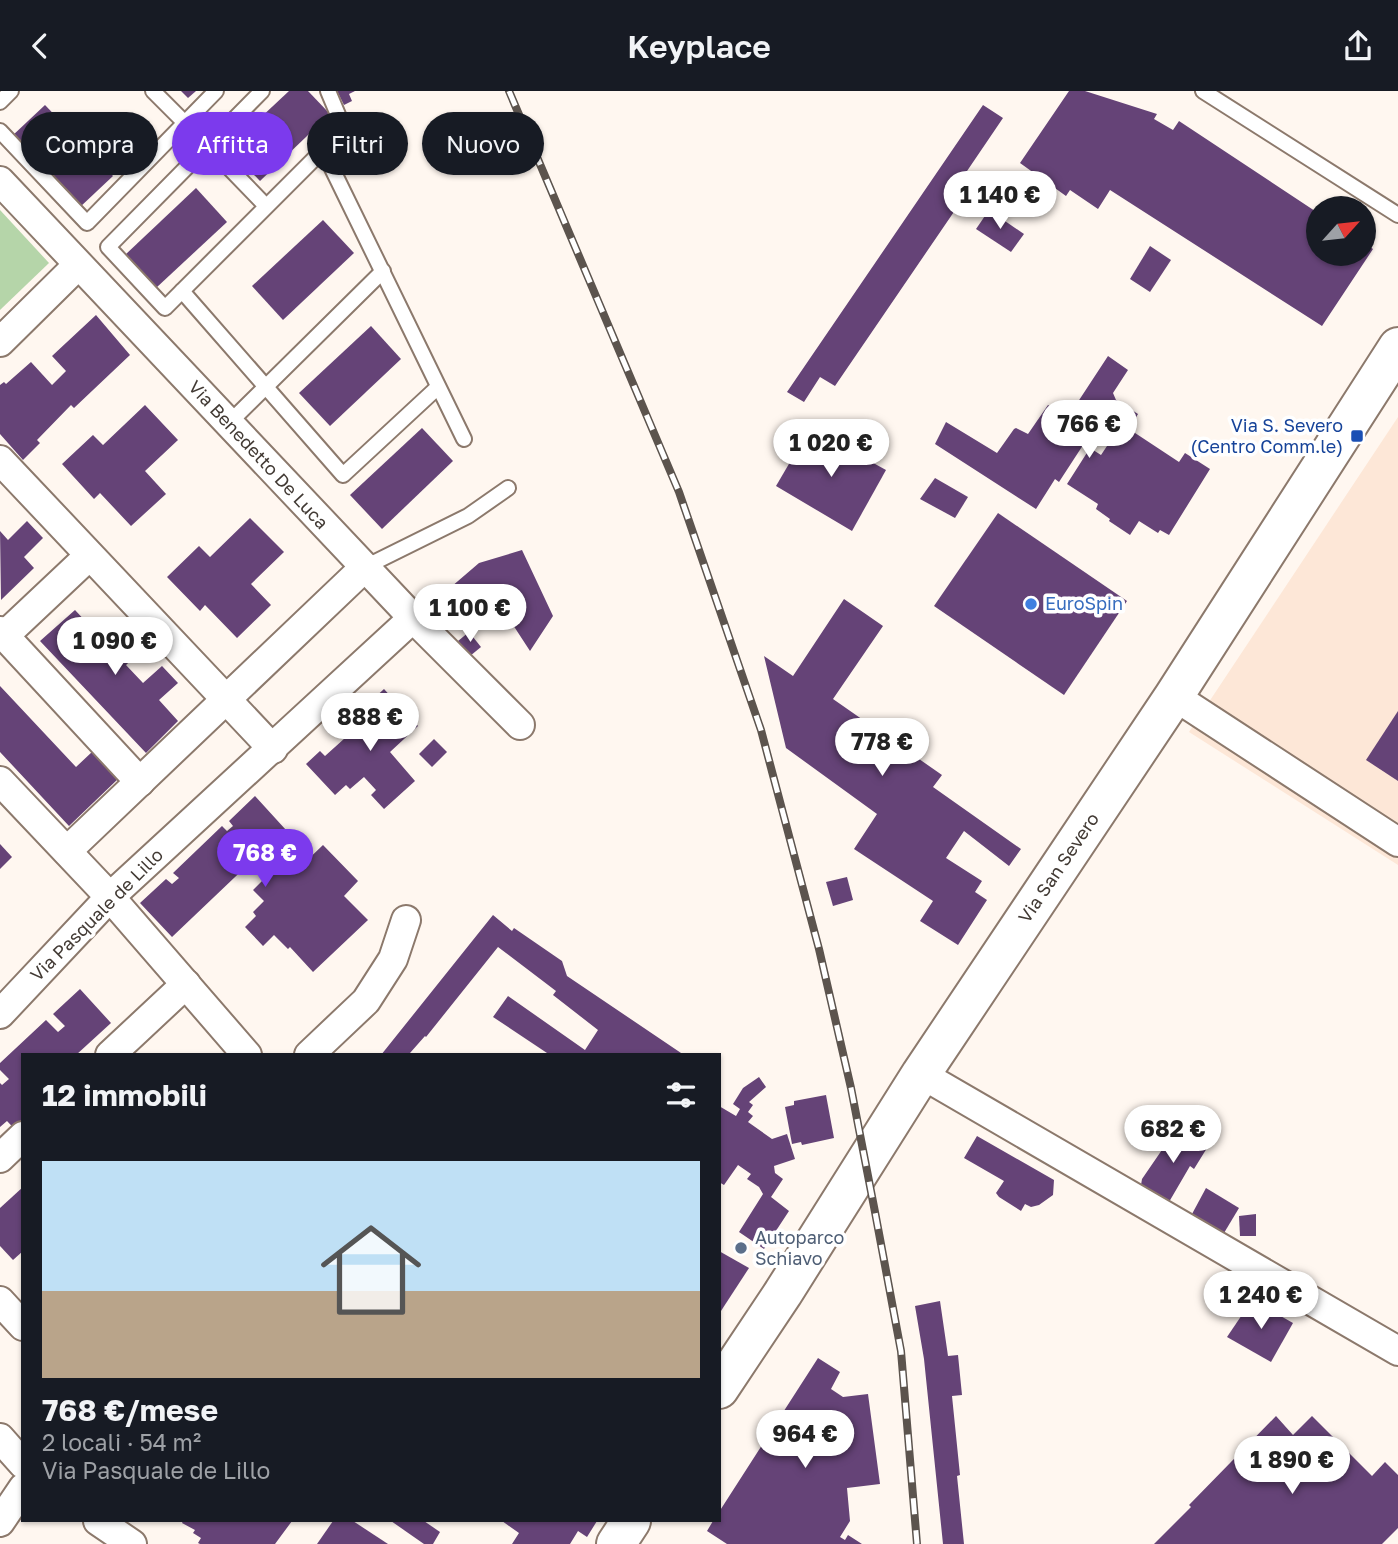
<!DOCTYPE html>
<html lang="it">
<meta charset="utf-8">
<style>
:root{--surface:#171b24;--page:#242831;--text:#f1f3f6;--muted:#9ea1a6;--line:#363941;--accent:#7c3aed}
body{margin:0;font-family:"Golos Text",sans-serif;background:var(--page);color:var(--text);height:100vh;display:flex;flex-direction:column;font-size:26px;white-space:nowrap}
*{box-sizing:border-box;margin:0}
p{font-size:23px;color:var(--muted)}
.icon{flex:none;width:38px;height:38px;fill:none;stroke:currentColor;stroke-width:2;stroke-linecap:round;stroke-linejoin:round}
.map{position:relative;flex:1;overflow:hidden}
.sheet{position:absolute;left:21px;top:962px;width:700px;height:469px;display:flex;flex-direction:column;background:var(--surface);border-radius:0px;box-shadow:0 2px 5px #0004}
.sheet>*{flex:none}
.guide{position:absolute;left:21px;top:21px;width:700px;height:63px;display:flex;gap:14px}
.needle{width:46px;rotate:63deg}
.controls{position:absolute;left:1306px;top:105px;display:grid;gap:14px}
.controls a{display:grid;place-items:center;width:70px;height:70px;border-radius:50%;background:var(--surface);box-shadow:0 2px 5px #0004;font-size:35px}
.price{position:absolute;translate:-50% -60px;padding:0 16px;border-radius:24px;background:#fff;color:#222;font-size:23px;line-height:46px;filter:drop-shadow(0 2px 4px #0008)}
.price::after{content:'';position:absolute;left:50%;top:42px;width:21px;height:16px;margin-left:-10px;background:inherit;clip-path:polygon(0 0,100% 0,50% 100%)}
.price.active{background:var(--accent);color:#fff}
ul{padding:0;list-style:none}
li{display:grid;align-content:center;gap:14px;height:371px;padding:0 21px}
li+li{border-top:2px solid var(--line)}
li span{display:grid;place-items:center;height:217px;border-radius:0px;color:#555}
li>.icon{margin-inline-start:auto}
span .icon{width:126px;height:126px;fill:#fffc;stroke-width:1}
li b{font-size:30px}
h2{display:flex;justify-content:space-between;align-items:center;height:84px;padding:0 21px;font-size:30px}
.tag{padding:0 24px;border-radius:32px;background:var(--surface);box-shadow:0 2px 5px #0004;font-size:24px;line-height:63px}
.tag.active{background:var(--accent);color:#fff}
header{display:flex;justify-content:space-between;align-items:center;height:91px;padding:0 21px;background:var(--surface);font-size:32px;font-weight:600}
.map>svg:first-child{display:block}
.built{fill:#fde7d7}
.green{fill:#b5d5a9}
.building{fill:#654377}
.lines{fill:none;stroke-linecap:round;stroke-linejoin:round}
.lane-casing{stroke:#8c796c;stroke-width:18}
.street-casing{stroke:#8c796c;stroke-width:32}
.secondary-casing{stroke:#8c796c;stroke-width:42}
.lane{stroke:#fff;stroke-width:14}
.street{stroke:#fff;stroke-width:28}
.secondary{stroke:#fff;stroke-width:38}
.rail-casing{stroke:#5c544e;stroke-width:8}
.rail{stroke:#fff;stroke-width:5;stroke-dasharray:16;stroke-linecap:butt}
.transit-dot{fill:#1a4fb4;stroke:#fff;stroke-width:2.5}
.shop-dot{fill:#3f7fe0;stroke:#fff;stroke-width:2.5}
.service-dot{fill:#5c6f8a;stroke:#fff;stroke-width:2.5}
.labels{text-anchor:middle;stroke-width:7;stroke-linejoin:round;paint-order:stroke}
.transit-label{font-size:18px;fill:#164399;stroke:#fff;text-anchor:end}
.street-label{font-size:18px;fill:#423a34;stroke:#fff}
.shop-label{font-size:18px;fill:#366cbe;stroke:#fff;text-anchor:start}
.service-label{font-size:18px;fill:#4e5e75;stroke:#fff;text-anchor:start}
</style>
<header><svg class="icon" aria-label="back" viewBox="0 0 24 24"><path d="M15 5l-7 7 7 7"/></svg>Keyplace<svg class="icon" aria-label="share" viewBox="0 0 24 24"><path d="M12 15V3M7 8l5-5 5 5M5 13v7h14v-7"/></svg></header>
<div class="map">
<svg width="1398" height="1453" viewBox="0 0 1398 1453">
<rect width="100%" height="100%" fill="#fff7f0"/>
<polygon class="built" points="1398,326 1398,774 1189,641"/>
<polygon class="green" points="0,119 49,172 0,219"/>
<g class="building">
<polygon points="181,0 196,0 188,7"/>
<polygon points="289,0 308,0 330,23 260,90 228,57"/>
<polygon points="337,0 355,0 349,3 352,10 344,14"/>
<polygon points="1069,0 1085,0 1157,23 1154,28 1173,39 1179,30 1318,122 1318,163 1363,163 1363,151 1373,158 1322,235 1110,99 1098,118 1070,99 1066,105 1020,72"/>
<polygon points="45,14 113,85 79,117 11,46"/>
<polygon points="983,14 1003,27 965,83 975,90 835,295 820,286 804,311 787,301"/>
<polygon points="343,52 353,81 348,84 337,59"/>
<polygon points="196,97 227,131 156,197 125,164"/>
<polygon points="989,119 1024,143 1011,161 976,138"/>
<polygon points="323,129 354,162 283,229 252,195"/>
<polygon points="1150,155 1171,169 1150,201 1130,188"/>
<polygon points="96,224 130,264 74,317 71,314 37,349 40,352 23,369 0,343 0,294 4,291 6,293 31,271 52,294 66,280 52,265"/>
<polygon points="371,235 401,268 330,335 299,302"/>
<polygon points="1108,265 1128,279 1113,302 1116,309 1138,323 1129,338 1179,371 1185,362 1210,378 1169,444 1160,439 1158,442 1139,430 1130,444 1109,430 1110,428 1096,418 1098,413 1067,393 1090,357 1101,364 1117,340 1100,328 1059,391 1055,388 1036,418 935,353 946,331 997,362 1014,338 1016,337 1028,343 1048,314 1068,326"/>
<polygon points="145,314 178,349 145,380 166,403 131,435 100,402 94,408 62,373 93,344 103,354"/>
<polygon points="422,337 453,370 382,438 350,404"/>
<polygon points="810,337 886,379 852,440 776,395"/>
<polygon points="935,387 968,406 955,427 920,408"/>
<polygon points="998,422 1127,510 1064,604 934,515"/>
<polygon points="250,427 284,461 251,493 271,514 237,547 205,514 200,520 167,486 199,455 210,466"/>
<polygon points="27,430 43,447 24,466 34,477 1,509 0,440 8,449"/>
<polygon points="522,459 553,525 530,560 504,520 466,526 454,514 451,496 479,472"/>
<polygon points="844,508 883,535 833,608 942,684 933,696 1021,758 1009,775 964,740 946,767 982,790 975,801 987,809 958,854 920,830 933,810 854,758 877,723 786,657 764,565 793,585"/>
<polygon points="75,519 102,548 121,530 145,556 126,574 143,592 162,575 178,592 159,609 178,630 146,662 40,550"/>
<polygon points="469,541 481,556 470,565 458,550"/>
<polygon points="0,595 76,676 93,660 119,687 69,735 0,661"/>
<polygon points="384,598 418,635 390,661 415,690 384,718 371,704 376,699 364,686 350,698 346,694 335,704 306,673 320,660 325,665 345,647 343,645 373,617 369,612"/>
<polygon points="1398,620 1398,690 1366,669"/>
<polygon points="434,648 447,661 432,676 419,663"/>
<polygon points="255,705 286,739 271,752 297,779 323,754 358,790 344,805 368,829 313,881 290,856 288,858 274,844 263,855 245,836 256,825 253,821 264,810 253,799 269,783 255,767 172,846 140,812 166,788 172,793 179,787 173,782 222,735 227,740 233,735 229,730"/>
<polygon points="0,753 12,766 0,778"/>
<polygon points="847,786 853,809 833,815 826,791"/>
<polygon points="493,824 512,840 514,837 562,870 567,885 684,964 550,964 493,926 508,905 585,959 598,939 553,904 556,900 498,856 426,946 425,945 410,962 413,964 381,964"/>
<polygon points="80,898 111,932 76,964 23,964 23,1047 7,1030 0,1036 0,992 2,994 9,988 0,979 0,972 46,929 58,941 65,935 53,923"/>
<polygon points="759,986 766,996 749,1011 753,1014 748,1021 753,1025 748,1031 772,1048 787,1043 795,1068 774,1075 775,1082 783,1088 771,1106 789,1120 764,1158 739,1141 763,1103 759,1096 747,1088 751,1083 738,1074 724,1094 719,1091 719,1015 736,1025 740,1018 733,1013 743,997"/>
<polygon points="826,1004 834,1047 802,1054 801,1051 792,1053 785,1016 794,1014 794,1010"/>
<polygon points="1177,1037 1207,1057 1194,1078 1190,1075 1169,1111 1141,1094 1142,1088"/>
<polygon points="977,1045 1054,1089 1053,1104 1039,1114 1031,1116 1025,1113 1021,1120 999,1106 996,1102 1004,1090 964,1067"/>
<polygon points="23,1096 23,1160 13,1169 0,1155 0,1117"/>
<polygon points="1206,1097 1239,1117 1224,1142 1192,1123"/>
<polygon points="1256,1123 1256,1145 1240,1145 1239,1125"/>
<polygon points="719,1160 749,1177 719,1223"/>
<polygon points="1252,1209 1293,1232 1271,1271 1227,1246"/>
<polygon points="940,1210 948,1265 958,1264 962,1304 952,1305 960,1384 957,1385 964,1453 943,1453 924,1268 915,1215"/>
<polygon points="818,1267 840,1281 831,1298 843,1306 868,1303 880,1393 847,1397 850,1430 840,1446 845,1449 848,1444 862,1453 727,1453 707,1440 713,1430 719,1430 719,1421"/>
<polygon points="1276,1325 1293,1344 1312,1325 1372,1385 1385,1371 1398,1384 1398,1437 1382,1453 1154,1453 1191,1416 1189,1414"/>
<polygon points="183,1430 292,1430 275,1453 200,1453 198,1452 201,1447 193,1442 195,1439 182,1432"/>
<polygon points="333,1430 353,1430 388,1453 317,1453"/>
<polygon points="391,1430 424,1430 440,1441 433,1453 424,1453"/>
<polygon points="502,1430 597,1430 587,1446 578,1440 570,1453 512,1453 519,1442"/>
</g>
<g class="lines">
<g class="lane-casing">
<g id="lane">
<polyline points="153,0 185,32"/>
<polyline points="262,0 108,156 165,217 344,38 328,0"/>
<polyline points="1203,0 1398,124"/>
<polyline points="0,11 11,0"/>
<polyline points="0,40 87,132 216,0"/>
<polyline points="207,54 266,115"/>
<polyline points="324,61 464,348"/>
<polyline points="182,200 343,384 438,296"/>
<polyline points="228,333 383,180"/>
<polyline points="365,476 468,425 508,397"/>
</g>
</g>
<g class="street-casing">
<g id="street">
<polyline points="0,90 413,527 520,634"/>
<polyline points="0,251 78,174"/>
<polyline points="0,369 273,658"/>
<polyline points="0,540 140,691"/>
<polyline points="4,545 89,465"/>
<polyline points="1174,605 1398,751"/>
<polyline points="0,690 110,806 247,964"/>
<polyline points="67,760 365,476"/>
<polyline points="0,923 110,806 413,527"/>
<polyline points="110,964 186,893"/>
<polyline points="309,964 366,910 393,868 406,829"/>
<polyline points="921,983 1398,1260"/>
<polyline points="0,1067 23,1045"/>
<polyline points="0,1210 23,1235"/>
<polyline points="0,1347 23,1373"/>
<polyline points="98,1430 132,1453"/>
<polyline points="0,1431 23,1397"/>
</g>
</g>
<g class="secondary-casing">
<g id="secondary">
<polyline points="719,1298 783,1202 921,983 1174,605 1398,256"/>
<polyline points="616,1453 631,1430"/>
</g>
</g>
<use href="#lane" class="lane"/>
<use href="#street" class="street"/>
<use href="#secondary" class="secondary"/>
<g class="rail-casing">
<polyline id="rail" points="509,0 679,401 761,639 819,858 851,997 875,1121 901,1260 917,1453"/>
</g>
<use href="#rail" class="rail"/>
</g>
<rect class="transit-dot" x="1350" y="338" width="14" height="14" rx="3.5"/>
<circle class="shop-dot" cx="1031" cy="513" r="7"/>
<circle class="service-dot" cx="741" cy="1157" r="7"/>
<g class="labels">
<g class="transit-label">
<text x="1343" y="341">Via S. Severo<tspan x="1343" dy="21">(Centro Comm.le)</tspan></text>
</g>
<g class="street-label">
<text transform="translate(258 364) rotate(47)" y="6">Via Benedetto De Luca</text>
<text transform="translate(1059 777) rotate(-56)" y="6">Via San Severo</text>
<text transform="translate(97 824) rotate(-45)" y="6">Via Pasquale de Lillo</text>
</g>
<g class="shop-label">
<text x="1045" y="519">EuroSpin</text>
</g>
<g class="service-label">
<text x="755" y="1153">Autoparco<tspan x="755" dy="21">Schiavo</tspan></text>
</g>
</g>
</svg>
<div class="controls">
<a><svg class="needle" viewBox="-14 -14 28 28"><path d="M0-13l5 13h-10z" fill="#e53935"/><path d="M0 13l5-13h-10z" fill="#9ea1a6"/></svg></a>
</div>
<b class="price" style="left:1000px;top:140px">1 140 €</b>
<b class="price" style="left:1089px;top:369px">766 €</b>
<b class="price" style="left:831px;top:388px">1 020 €</b>
<b class="price" style="left:470px;top:553px">1 100 €</b>
<b class="price" style="left:115px;top:586px">1 090 €</b>
<b class="price" style="left:370px;top:662px">888 €</b>
<b class="price" style="left:882px;top:687px">778 €</b>
<b class="price active" style="left:265px;top:798px">768 €</b>
<b class="price" style="left:1173px;top:1074px">682 €</b>
<b class="price" style="left:1261px;top:1240px">1 240 €</b>
<b class="price" style="left:805px;top:1379px">964 €</b>
<b class="price" style="left:1292px;top:1405px">1 890 €</b>
<div class="guide">
<a class="tag">Compra</a>
<a class="tag active">Affitta</a>
<a class="tag">Filtri</a>
<a class="tag">Nuovo</a>
</div>
<section class="sheet">
<h2>12 immobili<svg class="icon" aria-label="filters" viewBox="0 0 24 24"><path d="M4 7h16M4 17h16"/><circle cx="9" cy="7" r="2"/><circle cx="15" cy="17" r="2"/></svg></h2>
<ul>
<li><span style="background:linear-gradient(#bfe0f5 60%,#b9a48a 0)"><svg class="icon" aria-label="home" viewBox="0 0 24 24"><path d="M3 11l9-7 9 7M6 9v11h12V9"/></svg></span><div><b>768 €/mese</b><p>2 locali · 54 m²</p><p>Via Pasquale de Lillo</p></div></li>
</ul>
</section>
</div>
